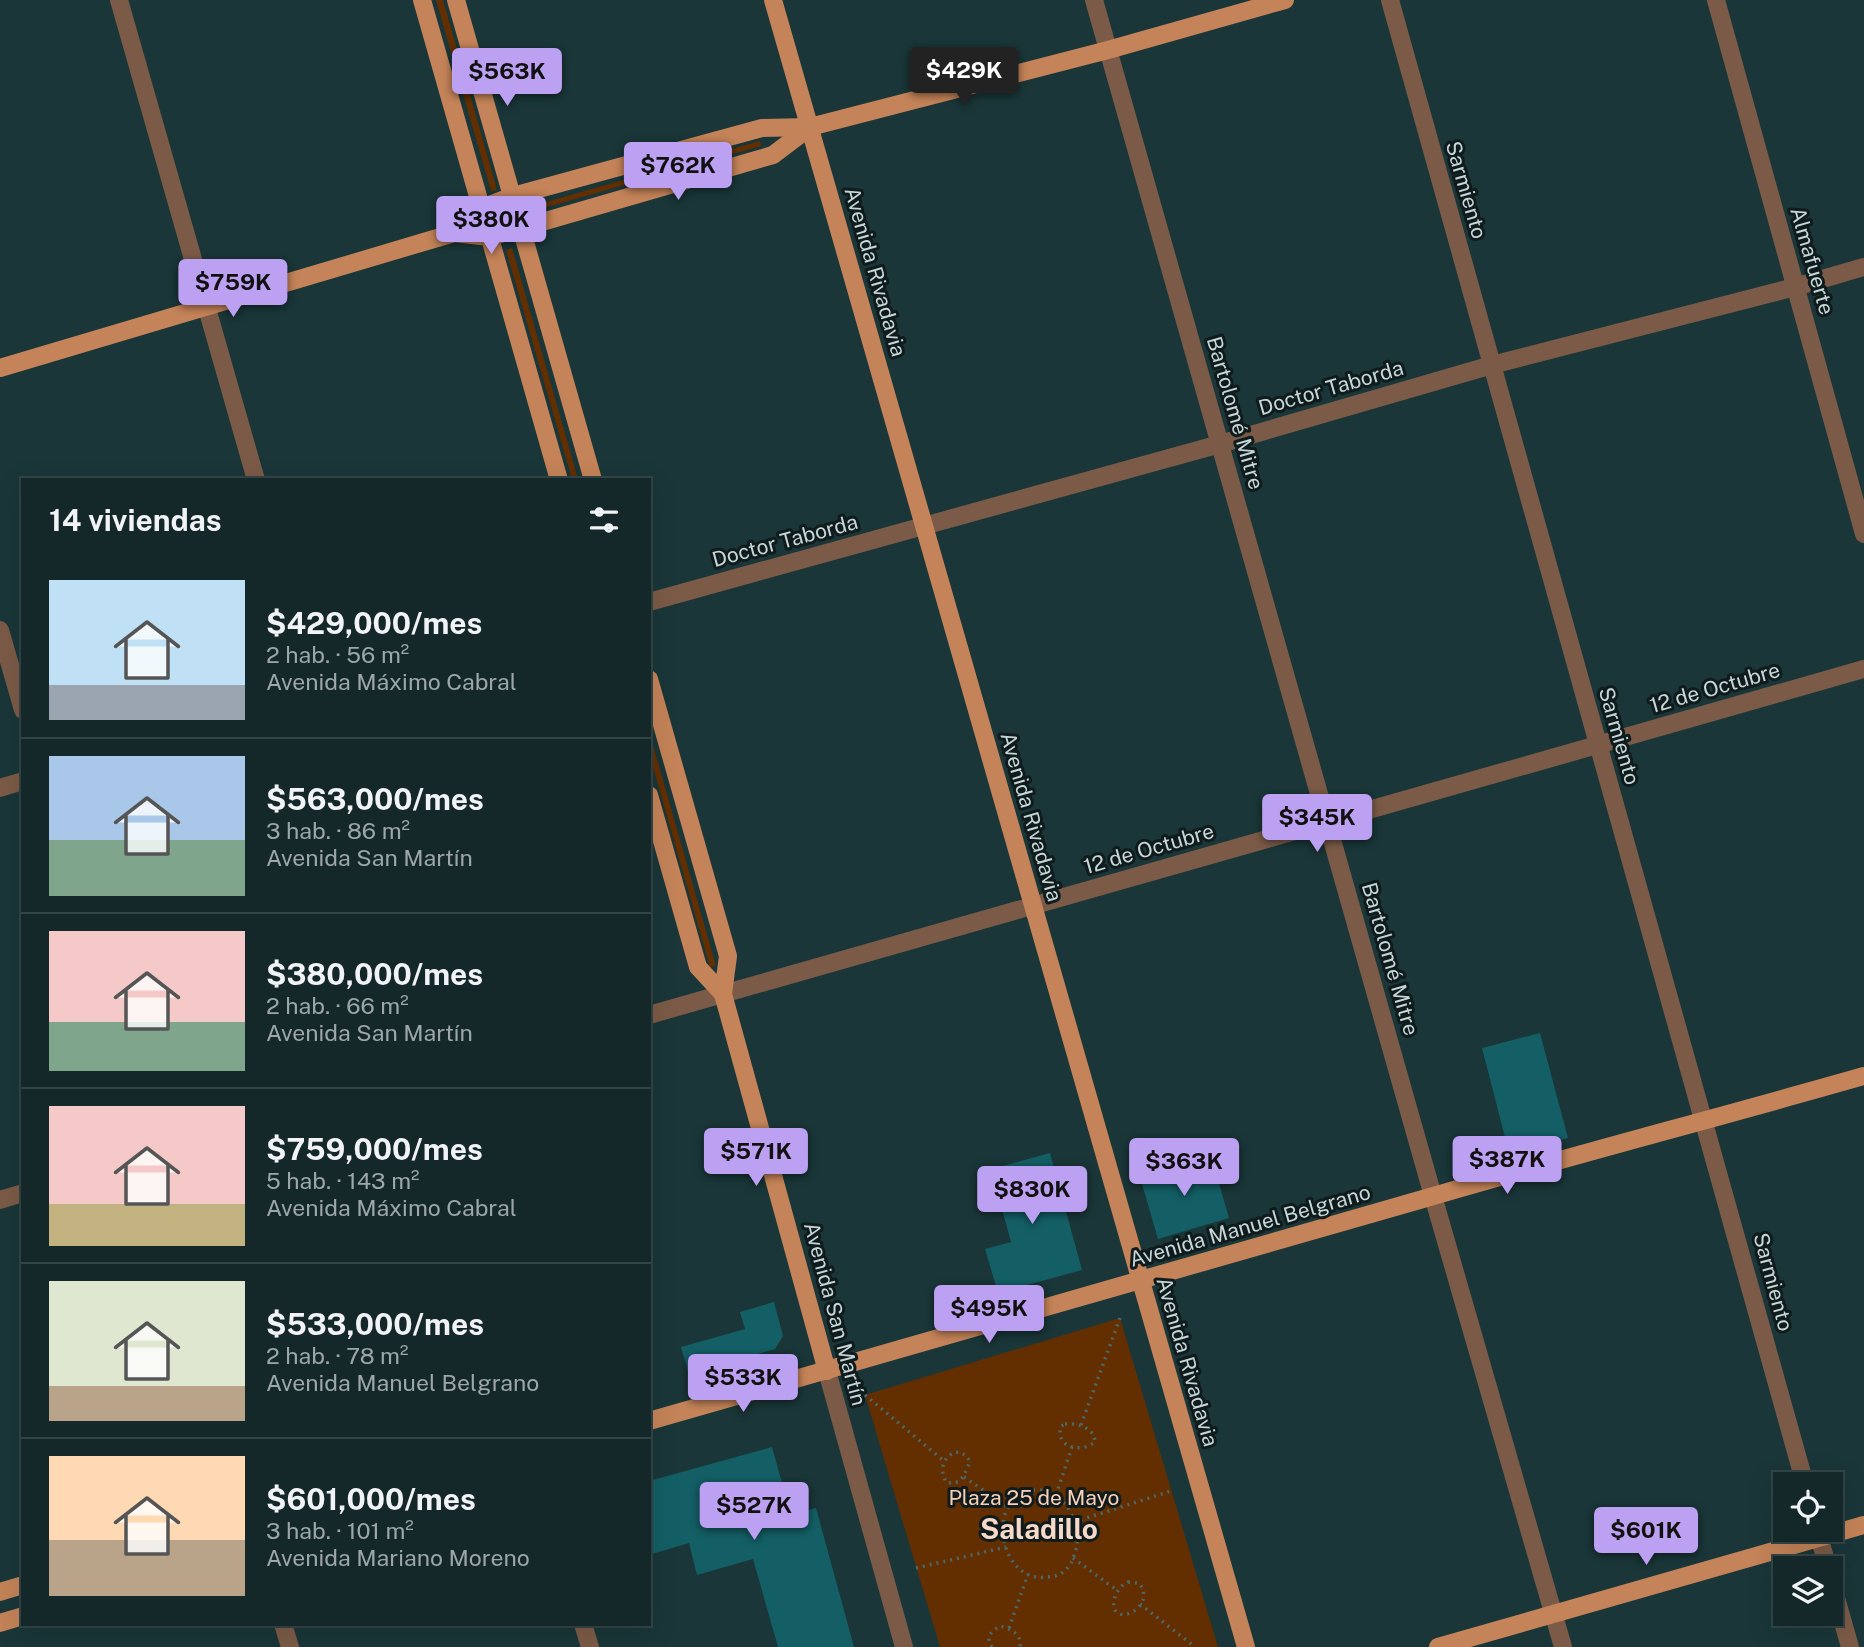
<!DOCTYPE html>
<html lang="es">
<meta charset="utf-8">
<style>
:root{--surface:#14282a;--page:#1d3032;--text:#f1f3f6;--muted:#9da6a8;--line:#334447;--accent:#bca0f2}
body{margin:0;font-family:"Public Sans",sans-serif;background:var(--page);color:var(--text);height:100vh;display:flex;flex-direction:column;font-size:26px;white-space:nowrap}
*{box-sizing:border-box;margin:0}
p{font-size:23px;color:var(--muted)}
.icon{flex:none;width:38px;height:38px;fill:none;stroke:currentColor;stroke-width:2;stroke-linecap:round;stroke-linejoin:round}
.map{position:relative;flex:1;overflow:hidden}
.panel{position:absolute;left:21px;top:478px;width:630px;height:1148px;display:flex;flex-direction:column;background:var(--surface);border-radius:0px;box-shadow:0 7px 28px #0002,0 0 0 2px var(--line)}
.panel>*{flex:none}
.buttons{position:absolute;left:1773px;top:1472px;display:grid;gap:14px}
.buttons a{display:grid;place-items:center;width:70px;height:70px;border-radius:0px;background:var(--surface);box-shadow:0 7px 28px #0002,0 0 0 2px var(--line);font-size:35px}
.price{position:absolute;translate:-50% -60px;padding:0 16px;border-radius:7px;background:var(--accent);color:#111;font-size:23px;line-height:46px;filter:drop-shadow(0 2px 4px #0008)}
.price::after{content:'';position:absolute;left:50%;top:42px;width:21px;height:16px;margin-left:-10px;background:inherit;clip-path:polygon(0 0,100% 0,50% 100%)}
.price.on{background:#222;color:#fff}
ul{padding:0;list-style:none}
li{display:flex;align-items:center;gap:21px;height:175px;padding:0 28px}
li+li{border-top:2px solid var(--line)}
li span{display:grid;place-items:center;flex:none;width:196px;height:140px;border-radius:0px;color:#555}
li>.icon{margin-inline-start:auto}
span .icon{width:84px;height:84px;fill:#fffc;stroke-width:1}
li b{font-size:30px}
h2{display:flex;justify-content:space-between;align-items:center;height:84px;padding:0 28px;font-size:30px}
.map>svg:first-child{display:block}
.green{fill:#632f00}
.building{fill:#135f65}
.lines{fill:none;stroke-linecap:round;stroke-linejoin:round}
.path{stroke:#4e6768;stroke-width:3.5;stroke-dasharray:2 5;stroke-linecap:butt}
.minor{stroke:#7b5b47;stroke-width:18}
.major{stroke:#c48358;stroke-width:18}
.labels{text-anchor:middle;stroke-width:6;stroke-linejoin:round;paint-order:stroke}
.street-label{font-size:21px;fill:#c7d7d8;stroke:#0f1b1c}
.park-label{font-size:21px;fill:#f9d0b6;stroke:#0f1b1c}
.district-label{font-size:28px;font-weight:bold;fill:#f6d9c8;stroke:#0f1b1c}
</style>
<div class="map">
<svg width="1864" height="1647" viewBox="0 0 1864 1647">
<rect width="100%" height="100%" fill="#1a3638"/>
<g class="green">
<polygon points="436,0 443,0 497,190 491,191"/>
<polygon points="760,141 761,146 540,209 539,204"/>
<polygon points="512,248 578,479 572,479 506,250"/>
<polygon points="649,731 716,966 710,967 649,753"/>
<polygon points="1120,1318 1218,1647 940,1647 865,1395"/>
</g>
<g class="building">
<polygon points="1540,1033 1568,1138 1509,1153 1482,1048"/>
<polygon points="1050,1153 1082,1270 998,1293 985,1249 1011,1242 991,1169"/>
<polygon points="1211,1156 1229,1218 1158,1239 1140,1177"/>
<polygon points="774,1302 783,1336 775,1349 689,1374 681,1347 745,1329 740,1312"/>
<polygon points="772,1447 791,1515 816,1508 854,1647 778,1647 753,1559 697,1575 689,1543 652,1554 649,1545 649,1481"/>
</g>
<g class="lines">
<g class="path">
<polyline points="865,1395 944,1461"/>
<path d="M1065,1424C1077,1423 1086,1426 1094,1435L1095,1442C1080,1454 1055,1447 1061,1426Z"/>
<polyline points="1081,1425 1120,1318"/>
<path d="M956,1452C963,1453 967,1455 970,1462L963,1477L958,1482L947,1483C939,1471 942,1457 956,1452Z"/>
<polyline points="964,1477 1008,1507"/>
<path d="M1033,1490C1039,1490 1044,1490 1049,1491C1068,1498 1080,1527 1077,1545C1076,1550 1074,1556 1072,1561C1067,1571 1059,1577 1047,1577C1044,1577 1039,1578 1036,1577C1003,1571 993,1520 1014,1498C1019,1492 1027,1491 1033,1490Z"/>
<polyline points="1056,1495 1072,1447"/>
<polyline points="1074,1522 1171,1491"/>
<polyline points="1073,1558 1118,1591"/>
<polyline points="916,1568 1006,1547"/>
<path d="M1128,1582L1139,1583C1159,1608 1109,1630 1114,1600C1116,1592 1121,1585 1128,1582Z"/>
<polyline points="1140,1604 1195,1647"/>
<polyline points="1009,1628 1028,1574"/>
<path d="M992,1647C985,1638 991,1631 1000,1626C1011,1629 1022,1634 1020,1647"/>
</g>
<g class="minor">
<polyline points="119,0 256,480"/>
<polyline points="1094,0 1433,1196 1563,1647"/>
<polyline points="1390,0 1805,1484"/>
<polyline points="1716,0 1864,534"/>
<polyline points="649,602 1220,444 1492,365 1795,287 1864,267"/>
<polyline points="0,630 23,710"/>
<polyline points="0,788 23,781"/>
<polyline points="649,1015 1864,669"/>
<polyline points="0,1200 23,1193"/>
<polyline points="827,1371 904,1647"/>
<polyline points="1817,1530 1828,1568"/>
<polyline points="1830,1577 1850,1647"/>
<polyline points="283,1624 290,1647"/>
<polyline points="583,1624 590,1647"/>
</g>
<g class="major">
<polyline points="422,0 559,480"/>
<polyline points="456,0 593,480"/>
<polyline points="773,0 1246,1647"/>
<polyline points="454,233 482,208 513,196 762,128 810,127 1108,50 1285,0"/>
<polyline points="0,368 454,233 490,237 773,155 810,127"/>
<polyline points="649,679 728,956 723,994 827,1371"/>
<polyline points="649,795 698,967 723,994"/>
<path d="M649,1421C910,1348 1170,1272 1430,1197C1574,1155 1720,1117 1864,1076"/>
<polyline points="0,1592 23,1585"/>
<polyline points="0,1623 23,1616"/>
<polyline points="1438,1647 1864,1525"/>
</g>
</g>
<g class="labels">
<g class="street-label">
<text transform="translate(1466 190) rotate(74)" y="7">Sarmiento</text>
<text transform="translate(1812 261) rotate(74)" y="7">Almafuerte</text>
<text transform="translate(875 272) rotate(74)" y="7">Avenida Rivadavia</text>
<text transform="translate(1331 388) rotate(-16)" y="7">Doctor Taborda</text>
<text transform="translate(1235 413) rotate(74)" y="7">Bartolomé Mitre</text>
<text transform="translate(785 541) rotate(-15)" y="7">Doctor Taborda</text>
<text transform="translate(1715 688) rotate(-16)" y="7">12 de Octubre</text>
<text transform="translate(1619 736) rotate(74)" y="7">Sarmiento</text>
<text transform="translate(1031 817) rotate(74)" y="7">Avenida Rivadavia</text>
<text transform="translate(1149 849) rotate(-16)" y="7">12 de Octubre</text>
<text transform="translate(1390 959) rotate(74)" y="7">Bartolomé Mitre</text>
<text transform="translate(1250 1226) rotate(-16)" y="7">Avenida Manuel Belgrano</text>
<text transform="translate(1773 1282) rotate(75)" y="7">Sarmiento</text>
<text transform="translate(835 1314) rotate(75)" y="7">Avenida San Martín</text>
<text transform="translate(1187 1362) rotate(74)" y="7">Avenida Rivadavia</text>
</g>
<g class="park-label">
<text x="1034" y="1505">Plaza 25 de Mayo</text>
</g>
<g class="district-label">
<text x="1039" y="1539">Saladillo</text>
</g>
</g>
</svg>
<div class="buttons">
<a><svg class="icon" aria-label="locate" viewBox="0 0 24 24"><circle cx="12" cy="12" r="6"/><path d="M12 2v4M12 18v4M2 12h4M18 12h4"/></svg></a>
<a><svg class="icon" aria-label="layers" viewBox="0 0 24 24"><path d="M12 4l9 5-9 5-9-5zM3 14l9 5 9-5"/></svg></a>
</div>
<b class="price on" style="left:964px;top:107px">$429K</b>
<b class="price" style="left:507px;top:108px">$563K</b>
<b class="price" style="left:678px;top:202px">$762K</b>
<b class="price" style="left:491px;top:256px">$380K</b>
<b class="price" style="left:233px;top:319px">$759K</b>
<b class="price" style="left:1317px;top:854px">$345K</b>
<b class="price" style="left:756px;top:1188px">$571K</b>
<b class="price" style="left:1507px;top:1196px">$387K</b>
<b class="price" style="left:1184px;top:1198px">$363K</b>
<b class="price" style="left:1032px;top:1226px">$830K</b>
<b class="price" style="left:989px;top:1345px">$495K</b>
<b class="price" style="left:743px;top:1414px">$533K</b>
<b class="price" style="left:754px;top:1542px">$527K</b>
<b class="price" style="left:1646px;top:1567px">$601K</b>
<section class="panel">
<h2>14 viviendas<svg class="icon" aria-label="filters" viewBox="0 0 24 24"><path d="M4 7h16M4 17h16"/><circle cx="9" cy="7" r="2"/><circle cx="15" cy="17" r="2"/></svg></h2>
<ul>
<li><span style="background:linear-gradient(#bfe0f5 75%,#9aa5b1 0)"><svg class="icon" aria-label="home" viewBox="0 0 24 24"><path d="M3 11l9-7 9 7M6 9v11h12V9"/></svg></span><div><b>$429,000/mes</b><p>2 hab. · 56 m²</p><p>Avenida Máximo Cabral</p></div></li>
<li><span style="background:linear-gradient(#a9c7e8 60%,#7fa58c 0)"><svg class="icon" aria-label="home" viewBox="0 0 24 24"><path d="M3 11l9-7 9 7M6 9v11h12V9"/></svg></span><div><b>$563,000/mes</b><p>3 hab. · 86 m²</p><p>Avenida San Martín</p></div></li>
<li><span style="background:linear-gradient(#f6c9c9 65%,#7fa58c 0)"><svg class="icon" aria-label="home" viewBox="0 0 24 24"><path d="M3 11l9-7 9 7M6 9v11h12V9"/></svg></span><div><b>$380,000/mes</b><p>2 hab. · 66 m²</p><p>Avenida San Martín</p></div></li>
<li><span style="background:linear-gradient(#f6c9c9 70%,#c2b280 0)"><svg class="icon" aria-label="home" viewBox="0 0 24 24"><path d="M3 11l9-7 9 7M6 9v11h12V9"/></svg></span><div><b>$759,000/mes</b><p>5 hab. · 143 m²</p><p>Avenida Máximo Cabral</p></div></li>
<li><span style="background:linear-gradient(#dfe7d0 75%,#b9a48a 0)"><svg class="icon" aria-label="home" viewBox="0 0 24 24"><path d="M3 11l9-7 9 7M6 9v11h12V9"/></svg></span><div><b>$533,000/mes</b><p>2 hab. · 78 m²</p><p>Avenida Manuel Belgrano</p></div></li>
<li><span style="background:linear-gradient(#ffd9b3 60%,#b9a48a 0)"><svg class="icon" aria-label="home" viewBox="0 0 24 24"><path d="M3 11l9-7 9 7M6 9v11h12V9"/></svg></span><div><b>$601,000/mes</b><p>3 hab. · 101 m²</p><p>Avenida Mariano Moreno</p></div></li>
</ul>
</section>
</div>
